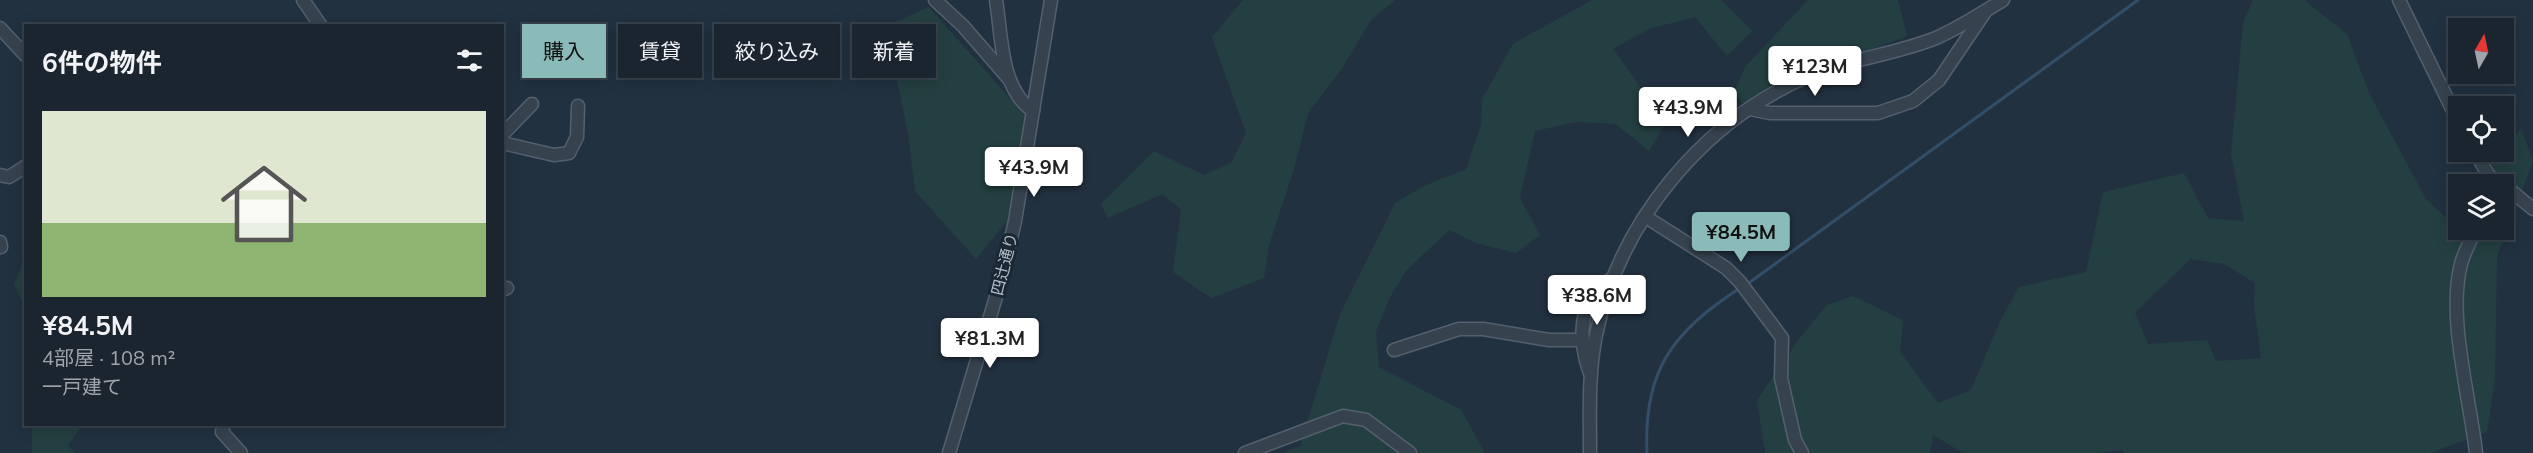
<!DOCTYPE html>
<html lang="ja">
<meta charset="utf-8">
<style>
:root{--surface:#1a2530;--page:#232d38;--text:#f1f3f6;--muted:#9fa5ab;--line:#38424c;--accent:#8bbbb9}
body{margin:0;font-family:Mulish,"Noto Sans JP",sans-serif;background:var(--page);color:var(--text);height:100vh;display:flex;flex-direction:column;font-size:22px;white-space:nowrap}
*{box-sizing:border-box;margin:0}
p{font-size:20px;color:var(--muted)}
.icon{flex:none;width:33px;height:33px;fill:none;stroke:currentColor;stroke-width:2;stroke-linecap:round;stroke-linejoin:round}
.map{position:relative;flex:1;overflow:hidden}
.side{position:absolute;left:24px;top:24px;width:480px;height:402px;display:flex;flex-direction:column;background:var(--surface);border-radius:0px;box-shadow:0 3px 15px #0003,0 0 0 2px var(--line)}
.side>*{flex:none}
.hud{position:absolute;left:522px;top:24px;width:570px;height:54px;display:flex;gap:12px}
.needle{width:39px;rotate:9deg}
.controls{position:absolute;left:2448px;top:18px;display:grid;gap:12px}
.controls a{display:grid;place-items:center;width:66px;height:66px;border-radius:0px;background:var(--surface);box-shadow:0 3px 15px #0003,0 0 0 2px var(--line);font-size:30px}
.price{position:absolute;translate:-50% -51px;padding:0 14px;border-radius:6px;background:#fff;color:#222;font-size:20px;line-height:39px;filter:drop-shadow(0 2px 3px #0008)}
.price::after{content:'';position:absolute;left:50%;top:36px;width:18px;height:14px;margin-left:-9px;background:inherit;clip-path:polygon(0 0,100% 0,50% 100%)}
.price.current{background:var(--accent);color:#111}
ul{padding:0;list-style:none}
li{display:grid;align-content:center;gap:12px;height:318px;padding:0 18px}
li+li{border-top:2px solid var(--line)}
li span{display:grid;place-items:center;height:186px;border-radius:0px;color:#555}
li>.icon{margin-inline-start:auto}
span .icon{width:108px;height:108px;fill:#fffc;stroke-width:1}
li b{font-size:26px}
h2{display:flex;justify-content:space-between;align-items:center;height:72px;padding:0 18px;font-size:26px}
.tag{padding:0 21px;border-radius:0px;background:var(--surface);box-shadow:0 3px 15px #0003,0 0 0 2px var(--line);font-size:21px;line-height:54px}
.tag.current{background:var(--accent);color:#111}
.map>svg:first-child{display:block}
.green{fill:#243f41;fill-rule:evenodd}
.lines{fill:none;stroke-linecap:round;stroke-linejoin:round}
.stream{stroke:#344e68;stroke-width:3}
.minor-casing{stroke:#54606d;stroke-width:15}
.minor{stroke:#36434f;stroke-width:12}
.labels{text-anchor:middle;stroke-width:6;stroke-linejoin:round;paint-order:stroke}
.street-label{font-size:16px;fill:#b2bdca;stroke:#1b2834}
</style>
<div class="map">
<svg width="2533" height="453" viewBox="0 0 2533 453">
<rect width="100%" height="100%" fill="#223140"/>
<g class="green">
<polygon points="1243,0 1395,0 1371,20 1341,70 1308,113 1294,169 1269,245 1264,278 1211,298 1173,272 1181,209 1162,194 1108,218 1101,204 1154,151 1204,175 1231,163 1246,133 1212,37"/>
<polygon points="1592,0 1721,0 1752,31 1727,56 1695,17 1649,29 1613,49 1666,122 1649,151 1616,124 1577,122 1535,131 1520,198 1540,235 1516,253 1476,243 1449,230 1406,271 1389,299 1376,332 1379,367 1461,410 1485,453 1283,453 1300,446 1340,314 1395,203 1426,185 1466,169 1481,125 1482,99 1513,44"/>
<polygon points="1808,0 1898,0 1907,36 1858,54 1824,60 1745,106 1734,93 1745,67"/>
<path d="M2253,0H2304L2347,34L2369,93L2426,199L2453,224L2458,220V230H2504V184H2488L2494,159L2504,152L2521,128L2533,161L2497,257L2495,379L2487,432L2430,453H2125L2122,450L2097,453H1963L1933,435L1930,453H1765L1757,400L1799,339L1827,305L1853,296L1903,320L1900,352L1938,403L1971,390L2000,321L2019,287L2086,272L2103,192L2184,173L2208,218L2244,221L2231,154L2243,23ZM2190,259L2224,264L2255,283L2254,305L2261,358L2216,361L2207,340L2148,344L2135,313Z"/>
<polygon points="929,7 1030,121 1016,210 976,259 915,191 908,134 886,26"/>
<polygon points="25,256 25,307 14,285"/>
<polygon points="32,425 82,425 68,446 75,453 32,453"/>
</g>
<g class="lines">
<g class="stream">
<polyline points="1746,285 2138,0"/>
<path d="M1647,453C1643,370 1673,332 1740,288"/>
</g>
<g class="minor-casing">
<g id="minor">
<polyline points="303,0 321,26"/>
<polyline points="935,0 963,26 1009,79"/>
<path d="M996,0C1002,36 1000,89 1033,111"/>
<polyline points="2399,0 2458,121"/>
<polyline points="0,28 26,56"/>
<polyline points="1750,109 1770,113 1878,113 1913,101 1939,80 1985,12"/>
<polyline points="502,135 532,104"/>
<polyline points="502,143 554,155 569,153 577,137 578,106"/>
<polyline points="2475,152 2489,176 2502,184"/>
<polyline points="0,175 9,177 26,166"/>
<polyline points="2504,185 2533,209"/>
<polyline points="1646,217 1726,268 1740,282 1782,338 1781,378 1795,440 1802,453"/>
<path d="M2475,230C2471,241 2464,252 2461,264C2447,317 2470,398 2476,453"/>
<polyline points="0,242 1,247"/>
<polyline points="502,290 507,288"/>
<polyline points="1394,350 1459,329 1483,329 1549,340 1582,340"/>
<path d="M1590,373C1578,340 1577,294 1614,278"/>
<polyline points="224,424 222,432 241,453"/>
<polyline points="949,453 1002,277 1015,221 1051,0"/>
<polyline points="1245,453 1343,416 1366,420 1410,453"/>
<path d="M1590,453C1590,414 1588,374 1596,335C1619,223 1701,123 1806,77C1847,59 1894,55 1936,38C1959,28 1982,13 2003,0"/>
</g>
</g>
<use href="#minor" class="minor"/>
</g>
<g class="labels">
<g class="street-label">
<text transform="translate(1004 264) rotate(-76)" y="6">四辻通り</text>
</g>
</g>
</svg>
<div class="controls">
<a><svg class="needle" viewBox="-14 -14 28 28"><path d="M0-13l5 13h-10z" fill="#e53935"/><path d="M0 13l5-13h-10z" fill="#9fa5ab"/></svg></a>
<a><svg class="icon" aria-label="locate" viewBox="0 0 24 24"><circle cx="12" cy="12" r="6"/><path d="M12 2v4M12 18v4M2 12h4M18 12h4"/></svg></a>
<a><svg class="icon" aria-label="layers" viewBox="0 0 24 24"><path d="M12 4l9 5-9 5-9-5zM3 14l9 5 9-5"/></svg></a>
</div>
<b class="price" style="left:1815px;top:97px">¥123M</b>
<b class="price" style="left:1688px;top:138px">¥43.9M</b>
<b class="price" style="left:1034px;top:198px">¥43.9M</b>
<b class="price current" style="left:1741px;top:263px">¥84.5M</b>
<b class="price" style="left:1597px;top:326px">¥38.6M</b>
<b class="price" style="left:990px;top:369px">¥81.3M</b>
<div class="hud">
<a class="tag current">購入</a>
<a class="tag">賃貸</a>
<a class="tag">絞り込み</a>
<a class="tag">新着</a>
</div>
<section class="side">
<h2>6件の物件<svg class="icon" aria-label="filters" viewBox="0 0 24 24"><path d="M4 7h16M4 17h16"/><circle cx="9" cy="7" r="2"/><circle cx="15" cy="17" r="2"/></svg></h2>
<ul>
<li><span style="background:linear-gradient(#dfe7d0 60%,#8fb573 0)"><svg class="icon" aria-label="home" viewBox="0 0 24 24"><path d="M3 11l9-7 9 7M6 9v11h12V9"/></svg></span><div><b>¥84.5M</b><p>4部屋 · 108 m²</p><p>一戸建て</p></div></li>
</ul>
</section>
</div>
